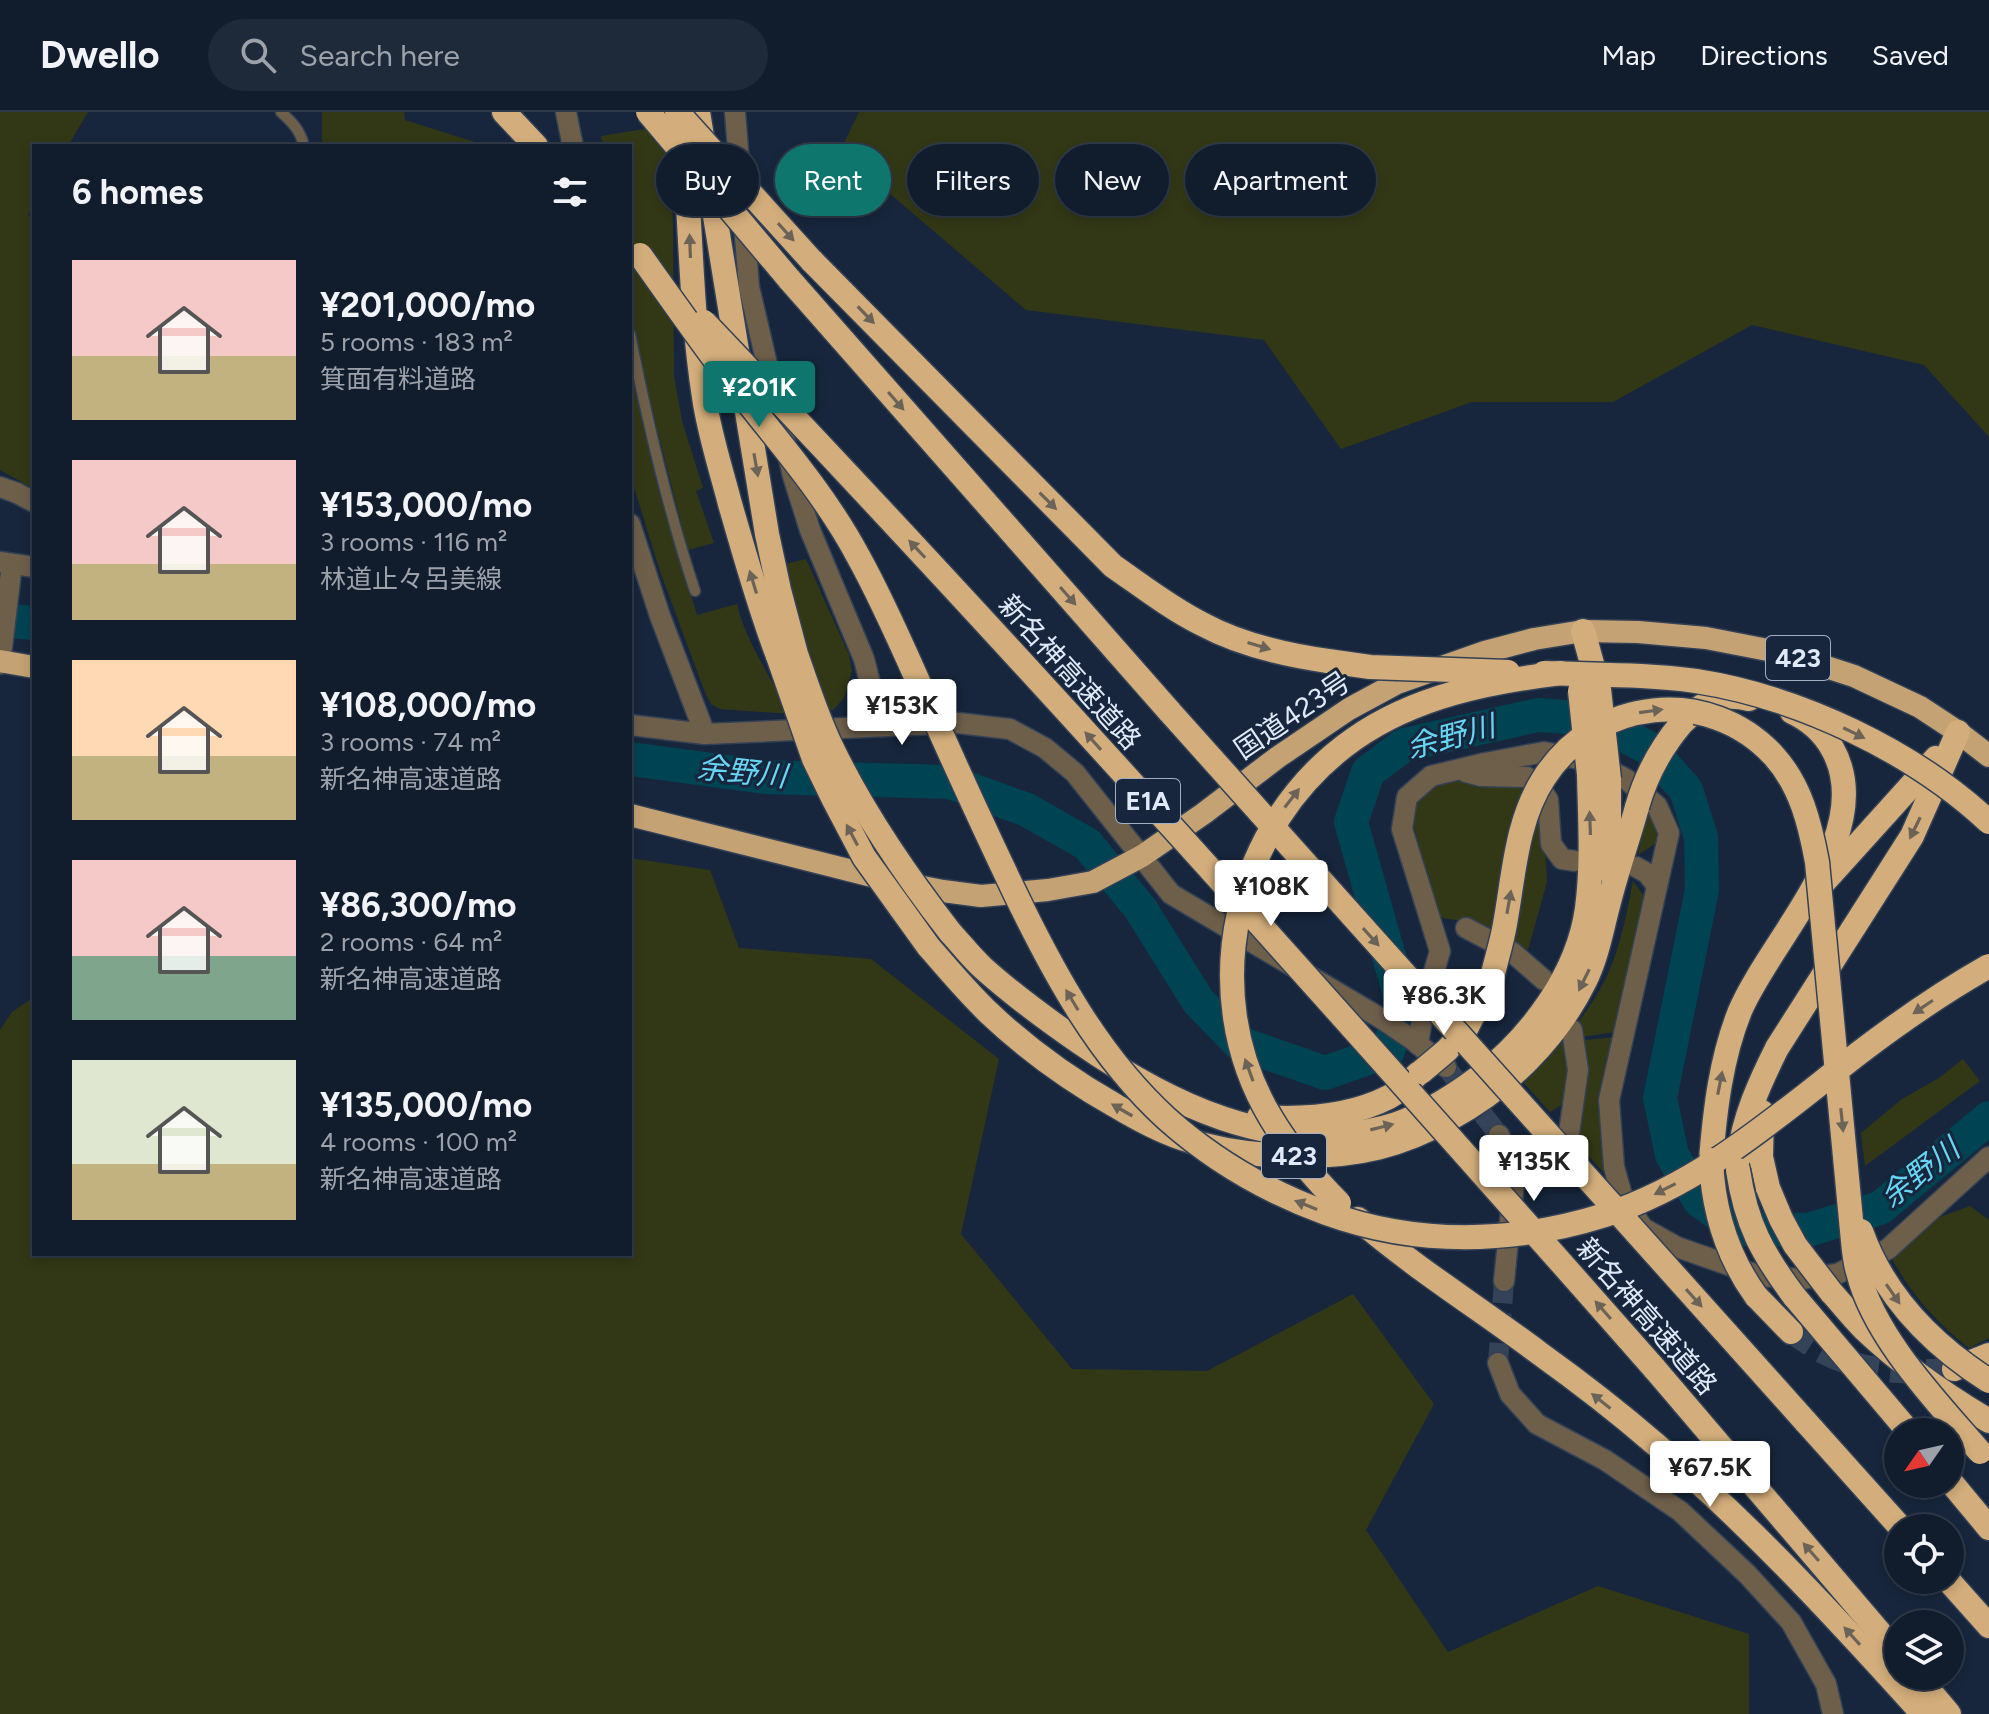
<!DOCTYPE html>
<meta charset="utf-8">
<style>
:root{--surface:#111c2d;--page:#1e2939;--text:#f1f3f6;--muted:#9ca1aa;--line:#303a49;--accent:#0f766e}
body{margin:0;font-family:Figtree,"Noto Sans JP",sans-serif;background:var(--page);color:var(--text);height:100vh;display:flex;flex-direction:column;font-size:30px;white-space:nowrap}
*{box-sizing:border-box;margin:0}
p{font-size:26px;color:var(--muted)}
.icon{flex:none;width:44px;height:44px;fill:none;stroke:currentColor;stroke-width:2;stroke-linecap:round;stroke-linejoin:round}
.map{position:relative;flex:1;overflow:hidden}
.sheet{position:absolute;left:32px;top:32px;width:600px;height:1112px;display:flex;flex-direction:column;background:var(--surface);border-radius:0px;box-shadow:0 4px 12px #0003,0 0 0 2px var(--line)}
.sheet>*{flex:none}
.banner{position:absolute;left:656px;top:32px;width:760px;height:72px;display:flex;gap:16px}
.needle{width:52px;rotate:236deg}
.buttons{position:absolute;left:1884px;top:1306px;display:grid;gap:16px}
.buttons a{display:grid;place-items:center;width:80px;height:80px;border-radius:50%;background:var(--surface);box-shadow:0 4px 12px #0003,0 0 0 2px var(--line);font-size:40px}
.price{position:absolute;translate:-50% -68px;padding:0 18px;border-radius:8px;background:#fff;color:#222;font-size:26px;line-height:52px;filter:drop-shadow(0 2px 4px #0008)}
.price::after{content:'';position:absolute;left:50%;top:48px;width:24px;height:18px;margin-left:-12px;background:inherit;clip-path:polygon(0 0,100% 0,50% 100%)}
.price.selected{background:var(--accent);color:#fff}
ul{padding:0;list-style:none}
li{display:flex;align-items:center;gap:24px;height:200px;padding:0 40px}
li span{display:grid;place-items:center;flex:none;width:224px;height:160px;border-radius:0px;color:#555}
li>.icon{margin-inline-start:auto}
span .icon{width:96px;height:96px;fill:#fffc;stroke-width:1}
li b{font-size:34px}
h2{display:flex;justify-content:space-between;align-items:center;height:96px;padding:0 40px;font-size:34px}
.chip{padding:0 28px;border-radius:36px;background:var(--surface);box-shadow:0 4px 12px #0003,0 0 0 2px var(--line);font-size:28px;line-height:72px}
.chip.selected{background:var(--accent);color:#fff}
header{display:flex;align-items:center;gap:48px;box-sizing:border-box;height:112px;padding:0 40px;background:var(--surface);border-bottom:2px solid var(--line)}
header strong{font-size:38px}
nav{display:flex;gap:44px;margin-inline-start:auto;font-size:28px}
.search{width:560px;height:72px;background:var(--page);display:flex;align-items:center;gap:20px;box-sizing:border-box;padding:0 28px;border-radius:44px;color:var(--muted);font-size:30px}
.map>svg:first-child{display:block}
.green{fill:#323816}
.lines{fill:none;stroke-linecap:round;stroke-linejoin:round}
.river{stroke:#004352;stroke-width:34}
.tertiary-tunnel{stroke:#354358;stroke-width:20;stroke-dasharray:20 10;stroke-linecap:butt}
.motorway-tunnel{stroke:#354358;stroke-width:24;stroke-dasharray:24 12;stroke-linecap:butt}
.service-casing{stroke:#334156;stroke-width:13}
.minor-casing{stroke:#334156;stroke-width:23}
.tertiary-casing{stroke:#334156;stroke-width:23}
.trunk-casing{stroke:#334156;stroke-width:25}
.motorway-casing{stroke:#334156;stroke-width:27}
.service{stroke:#6e5f4b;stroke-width:10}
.minor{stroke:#6e5f4b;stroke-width:20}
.tertiary{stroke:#6e5f4b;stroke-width:20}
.trunk{stroke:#c5a274;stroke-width:22}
.motorway{stroke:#d3ad7b;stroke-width:24}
.motorway-bridge-casing{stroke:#334156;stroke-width:27;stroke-linecap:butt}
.motorway-bridge{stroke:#d3ad7b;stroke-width:24}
.oneway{fill:#6c6358}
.labels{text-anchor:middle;stroke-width:6;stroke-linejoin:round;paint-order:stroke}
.shield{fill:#17263c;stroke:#a3aec0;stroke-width:2}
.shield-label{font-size:26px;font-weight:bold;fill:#dfe9f8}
.street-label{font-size:28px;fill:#dfe9f8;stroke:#17263c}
.water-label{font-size:30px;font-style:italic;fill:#67d5f4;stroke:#17263c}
</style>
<header>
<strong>Dwello</strong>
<div class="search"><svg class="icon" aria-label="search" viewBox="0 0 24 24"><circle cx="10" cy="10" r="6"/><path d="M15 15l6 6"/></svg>Search here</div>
<nav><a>Map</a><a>Directions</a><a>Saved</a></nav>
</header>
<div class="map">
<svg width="1989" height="1602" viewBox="0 0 1989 1602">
<rect width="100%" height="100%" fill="#17263c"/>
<g class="green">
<polygon points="0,0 88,0 68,34 34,34 34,93 28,103 34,107 34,377 0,358"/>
<polygon points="322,0 404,0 405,8 478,31 479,34 322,34"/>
<polygon points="859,0 1989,0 1989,325 1924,253 1752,213 1613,290 1472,290 1341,337 1264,228 1026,198 840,39"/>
<polygon points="669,13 673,111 674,264 682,309 703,376 696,379 714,431 688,438 639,247 630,192 630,34 603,34 601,24"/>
<path d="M630,245L673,424L697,503L737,492C744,522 760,548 775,575L785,579L806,545L785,452L806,447L849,543L852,559L844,586L833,598L804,603L720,597L711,592L706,583L661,462L630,363Z"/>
<polygon points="1463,667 1525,667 1542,686 1547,770 1528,838 1493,816 1474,811 1437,805 1410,699 1428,671"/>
<path d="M1647,699C1658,704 1657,719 1659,729L1638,743Z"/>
<polygon points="630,746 710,758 739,836 871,847 999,947 961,1122 1072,1257 1207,1259 1353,1182 1434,1292 1366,1418 1448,1540 1598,1474 1749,1522 1749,1602 0,1602 0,918 12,900 34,885 34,1142 630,1142"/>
<path d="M1633,769L1647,788L1615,920L1567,927V971L1563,992L1550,1000L1524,971C1558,936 1598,893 1614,847C1623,821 1628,795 1633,769Z"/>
<polygon points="1617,925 1599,981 1600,1015 1608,1059 1605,1062 1570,1024 1587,974 1587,955 1585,928"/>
<polygon points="1963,947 1980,969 1865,1054 1861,1021 1902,987 1939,966"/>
<path d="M1970,1094L1989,1108V1226L1969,1236C1933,1208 1910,1180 1888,1140L1921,1112Z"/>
</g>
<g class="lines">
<g class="river">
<polyline points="0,508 34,511"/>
<polyline points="630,647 764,665 950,670 1027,698 1087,732 1140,796 1198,889 1239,931 1325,961 1388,939 1402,897 1399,880 1351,710 1368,660 1404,633 1538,603 1595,607 1650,637 1686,678 1701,725 1702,778 1660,986 1672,1043 1700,1089 1740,1117 1808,1118 1880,1096 1989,1006"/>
</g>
<g class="tertiary-tunnel">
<polyline points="1446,955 1499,1023"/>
<polyline points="1498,1251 1504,1169"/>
</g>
<path class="motorway-tunnel" d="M1791,1220C1802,1226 1812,1234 1823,1240C1863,1261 1911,1262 1954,1257"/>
<g class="service-casing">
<g id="service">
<path d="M281,0C293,11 300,18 304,34"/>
<path d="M630,222C647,308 667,395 695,479"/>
</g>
</g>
<g class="minor-casing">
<g id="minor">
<polyline points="566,0 572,30"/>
<polyline points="735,0 749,175 793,364 810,418 864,547 881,614"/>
<polyline points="0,450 34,455"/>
<polyline points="0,552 12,452"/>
<polyline points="1466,660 1481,664 1527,665 1538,673 1548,688 1551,732 1562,747 1575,749"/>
<polyline points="1636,755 1647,761 1657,774"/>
<polyline points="1466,816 1512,840 1544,868"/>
<polyline points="1418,932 1424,894 1440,839 1402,717 1407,685 1431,664 1485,651 1544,640 1594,650 1626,667 1657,694 1669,721 1609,988 1614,1055 1623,1087 1643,1116 1677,1135 1760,1164 1801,1167 1837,1162 1888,1137 1989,1045"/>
<polyline points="1515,1060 1528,1059 1569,1021 1578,958 1572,918"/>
</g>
</g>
<g class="tertiary-casing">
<g id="tertiary">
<polyline points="572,30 572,34"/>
<polyline points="0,375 17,381 34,390"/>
<polyline points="630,412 660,504 705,622"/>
<polyline points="630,613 705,622 958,611 1010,617 1045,636 1075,661 1171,782 1382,907 1413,928 1446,955"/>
<polyline points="1499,1023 1515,1060 1504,1169"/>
<polyline points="1498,1251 1510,1282 1537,1312 1605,1348 1680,1399 1747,1462 1791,1510 1826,1572 1833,1602"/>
</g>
</g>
<g class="trunk-casing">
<g id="trunk">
<polyline points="0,549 34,555"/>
<polyline points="630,703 892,769 943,779 981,784 1048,778 1093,770 1142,744 1203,702 1278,645 1349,597 1397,571 1485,540 1534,527 1583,519 1638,520 1706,526 1783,541 1854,564 1920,595 1958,620 1989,644"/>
</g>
</g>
<g class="motorway-casing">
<g id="motorway">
<polyline points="504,0 536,34"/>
<polyline points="698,0 767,422 779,478 796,542"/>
<path d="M684,34C691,118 691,202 704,285C709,321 721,357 730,392C745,443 759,495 778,544"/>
<path d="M811,148L1113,454C1142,474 1170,496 1202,512C1241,533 1285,543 1328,549"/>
<polyline points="789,167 1170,600"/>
<polyline points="1583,519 1599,577"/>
<path d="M1683,610C1703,590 1720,580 1749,587"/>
<polyline points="1609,667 1609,759"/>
<polyline points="1824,770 1936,646"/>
<path d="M950,820C961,832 971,845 983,856C1013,883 1046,907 1079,930C1167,991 1273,1044 1383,1016C1418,1007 1451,986 1479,965C1531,925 1578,862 1587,796C1593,751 1590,707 1589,663"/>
<path d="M928,834C947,856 967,880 989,901C1027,937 1070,968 1116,994C1136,1006 1158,1018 1181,1026C1219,1039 1260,1044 1300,1044C1358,1044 1401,1034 1451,1006C1507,976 1557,926 1585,869C1597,845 1601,820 1608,794C1616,761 1628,728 1637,695"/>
<polyline points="1448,937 1467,915 1492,866"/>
<polyline points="1762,1000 1761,1045 1768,1076"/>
<path d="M1259,1005C1303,1008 1350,1005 1389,985C1400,979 1410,969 1419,961"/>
<path d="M1739,1045C1743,1007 1760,970 1777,936L1912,724L1958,620"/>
<path d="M1711,1048C1715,998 1721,946 1740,899C1771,826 1880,720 1832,636C1823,620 1809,608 1792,600"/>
<path d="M1358,1107C1415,1156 1479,1196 1539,1241C1578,1269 1617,1299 1654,1331C1751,1413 1838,1508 1923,1602"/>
<path d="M1831,1180C1842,1192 1852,1205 1864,1217C1902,1253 1945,1283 1989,1309"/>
<polyline points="1756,1184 1791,1220"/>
<polyline points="1794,1184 1909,1320"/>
<polyline points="1654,1256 1898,1542"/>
<polyline points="1954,1257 1989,1243"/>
<polyline points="1805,1309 1901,1416"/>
<polyline points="1950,1369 1989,1416"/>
<polyline points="1948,1468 1989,1514"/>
<polyline points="1917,1564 1949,1602"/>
</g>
</g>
<use href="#service" class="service"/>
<use href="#minor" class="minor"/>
<use href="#tertiary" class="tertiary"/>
<use href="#trunk" class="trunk"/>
<use href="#motorway" class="motorway"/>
<g class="motorway-bridge-casing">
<g id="motorway-bridge">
<polyline points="648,0 789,167"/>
<polyline points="677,0 811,148"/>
<path d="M640,143C672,188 704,234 738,278C780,331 826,384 858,444C883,489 904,538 925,585C954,651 984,716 1015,781C1054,862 1099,945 1167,1007C1213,1048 1268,1080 1326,1101C1417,1134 1513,1132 1605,1103C1702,1072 1780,1002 1859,941C1901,909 1943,880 1989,854"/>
<path d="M704,210C1029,551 1343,903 1654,1256"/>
<path d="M796,542C807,573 817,605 831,634C863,701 905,762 950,820"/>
<polyline points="778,544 814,647 834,688 864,745 928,834"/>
<polyline points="1328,549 1370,555 1508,560"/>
<path d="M1544,561C1595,563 1646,562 1696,569C1799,585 1913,639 1989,710"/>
<polyline points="1599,577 1609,667"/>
<polyline points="1580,579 1589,663"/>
<polyline points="1170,600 1805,1309"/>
<path d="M1637,695C1646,663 1660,637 1681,612"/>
<path d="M1492,866C1496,848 1502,830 1505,812C1514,763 1516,709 1544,666C1595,586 1709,573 1774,644C1801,674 1810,712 1817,750L1853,1129C1854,1140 1855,1150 1858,1160C1874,1225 1937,1290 1980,1340"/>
<polyline points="1421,960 1446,939"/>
<path d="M1711,1048C1713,1097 1727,1144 1756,1184"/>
<path d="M1738,1058C1746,1112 1762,1141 1794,1184"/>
<polyline points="1768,1076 1781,1107 1795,1133 1831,1180"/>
<path d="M1339,1091C1313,1065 1290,1038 1271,1006C1195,880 1234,711 1354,627C1415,584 1489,570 1561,561"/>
<path d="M1861,1119C1884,1184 1931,1232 1989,1269"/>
</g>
</g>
<use href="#motorway-bridge" class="motorway-bridge"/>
</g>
<defs><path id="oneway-solid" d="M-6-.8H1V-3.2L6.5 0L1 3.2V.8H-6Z" transform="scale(2)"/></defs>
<g class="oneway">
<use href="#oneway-solid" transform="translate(786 120) rotate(48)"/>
<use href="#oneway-solid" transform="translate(690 134) rotate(-92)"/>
<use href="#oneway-solid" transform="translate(866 203) rotate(46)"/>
<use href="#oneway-solid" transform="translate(896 289) rotate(49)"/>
<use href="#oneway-solid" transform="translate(756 353) rotate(80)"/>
<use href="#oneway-solid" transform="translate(1048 389) rotate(45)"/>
<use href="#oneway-solid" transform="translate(917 437) rotate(-133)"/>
<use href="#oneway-solid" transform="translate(753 470) rotate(-107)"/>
<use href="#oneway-solid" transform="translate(1068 484) rotate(49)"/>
<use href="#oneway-solid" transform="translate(1259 534) rotate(17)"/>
<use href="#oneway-solid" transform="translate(1651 599) rotate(-8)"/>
<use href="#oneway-solid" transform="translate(1854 621) rotate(26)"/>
<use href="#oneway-solid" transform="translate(1093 629) rotate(-132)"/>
<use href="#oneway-solid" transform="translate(1292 686) rotate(-52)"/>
<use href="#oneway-solid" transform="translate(1590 711) rotate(-92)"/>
<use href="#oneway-solid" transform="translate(1915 716) rotate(116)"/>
<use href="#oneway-solid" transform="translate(852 723) rotate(-118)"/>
<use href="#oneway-solid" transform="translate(1509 790) rotate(-80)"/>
<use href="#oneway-solid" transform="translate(1371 825) rotate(48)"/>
<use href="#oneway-solid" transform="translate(1584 868) rotate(116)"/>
<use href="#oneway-solid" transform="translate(1072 888) rotate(-121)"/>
<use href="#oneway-solid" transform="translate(1923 895) rotate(146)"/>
<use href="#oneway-solid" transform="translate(1249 958) rotate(-110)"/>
<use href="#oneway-solid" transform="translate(1720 971) rotate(-79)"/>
<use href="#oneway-solid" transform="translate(1122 998) rotate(-150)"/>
<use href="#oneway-solid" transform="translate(1842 1008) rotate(84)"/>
<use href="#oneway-solid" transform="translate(1382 1015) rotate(-14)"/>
<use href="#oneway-solid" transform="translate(1665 1077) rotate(153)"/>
<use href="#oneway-solid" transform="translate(1306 1093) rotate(-158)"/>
<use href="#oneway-solid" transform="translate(1893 1182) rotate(55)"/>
<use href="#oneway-solid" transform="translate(1694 1186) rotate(48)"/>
<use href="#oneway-solid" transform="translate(1603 1198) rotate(-131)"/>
<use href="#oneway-solid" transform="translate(1601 1289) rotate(-142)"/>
<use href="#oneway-solid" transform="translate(1811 1440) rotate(-131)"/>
<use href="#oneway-solid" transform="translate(1852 1524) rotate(-132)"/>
</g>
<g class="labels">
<g class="shield">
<rect x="1766" y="524" width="64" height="44" rx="6"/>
<rect x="1116" y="667" width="64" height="44" rx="6"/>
<rect x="1262" y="1022" width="64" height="44" rx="6"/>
</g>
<g class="shield-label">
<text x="1798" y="555">423</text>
<text x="1148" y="698">E1A</text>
<text x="1294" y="1053">423</text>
</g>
<g class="street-label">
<text transform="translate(1070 560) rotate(48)" y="10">新名神高速道路</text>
<text transform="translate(1292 603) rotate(-34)" y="10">国道423号</text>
<text transform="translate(1647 1204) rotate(49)" y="10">新名神高速道路</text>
</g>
<g class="water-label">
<text transform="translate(1451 625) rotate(-15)" y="10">余野川</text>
<text transform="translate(742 660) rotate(6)" y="10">余野川</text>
<text transform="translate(1920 1061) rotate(-38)" y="10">余野川</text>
</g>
</g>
</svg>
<div class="buttons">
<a><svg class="needle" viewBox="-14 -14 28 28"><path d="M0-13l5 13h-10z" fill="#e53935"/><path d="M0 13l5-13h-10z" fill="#9ca1aa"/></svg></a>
<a><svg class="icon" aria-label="locate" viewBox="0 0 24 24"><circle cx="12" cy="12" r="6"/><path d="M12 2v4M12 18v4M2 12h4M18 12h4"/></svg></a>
<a><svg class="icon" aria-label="layers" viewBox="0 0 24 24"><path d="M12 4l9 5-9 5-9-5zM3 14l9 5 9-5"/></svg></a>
</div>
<b class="price selected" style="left:759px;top:317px">¥201K</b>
<b class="price" style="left:902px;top:635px">¥153K</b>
<b class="price" style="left:1271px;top:816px">¥108K</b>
<b class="price" style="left:1444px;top:925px">¥86.3K</b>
<b class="price" style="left:1534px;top:1091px">¥135K</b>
<b class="price" style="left:1710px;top:1397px">¥67.5K</b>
<div class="banner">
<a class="chip">Buy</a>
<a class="chip selected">Rent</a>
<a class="chip">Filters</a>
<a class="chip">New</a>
<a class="chip">Apartment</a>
</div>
<section class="sheet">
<h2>6 homes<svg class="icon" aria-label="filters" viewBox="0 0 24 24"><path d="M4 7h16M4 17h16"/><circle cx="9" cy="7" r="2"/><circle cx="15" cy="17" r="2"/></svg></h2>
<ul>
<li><span style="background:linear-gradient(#f6c9c9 60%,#c2b280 0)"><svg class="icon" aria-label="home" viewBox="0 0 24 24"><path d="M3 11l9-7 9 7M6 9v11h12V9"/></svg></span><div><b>¥201,000/mo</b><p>5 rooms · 183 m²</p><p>箕面有料道路</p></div></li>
<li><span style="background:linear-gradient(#f6c9c9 65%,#c2b280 0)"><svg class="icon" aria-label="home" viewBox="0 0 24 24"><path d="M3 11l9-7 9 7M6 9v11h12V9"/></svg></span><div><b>¥153,000/mo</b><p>3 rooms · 116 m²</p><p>林道止々呂美線</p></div></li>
<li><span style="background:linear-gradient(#ffd9b3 60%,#c2b280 0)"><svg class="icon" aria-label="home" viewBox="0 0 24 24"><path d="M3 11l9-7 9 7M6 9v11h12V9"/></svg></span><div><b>¥108,000/mo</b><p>3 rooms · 74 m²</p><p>新名神高速道路</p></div></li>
<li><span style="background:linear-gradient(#f6c9c9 60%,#7fa58c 0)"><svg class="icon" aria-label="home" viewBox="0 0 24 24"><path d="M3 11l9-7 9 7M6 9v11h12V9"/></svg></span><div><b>¥86,300/mo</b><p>2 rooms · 64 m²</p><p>新名神高速道路</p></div></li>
<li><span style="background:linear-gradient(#dfe7d0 65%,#c2b280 0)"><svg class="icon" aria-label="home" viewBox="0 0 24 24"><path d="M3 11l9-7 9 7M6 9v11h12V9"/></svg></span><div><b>¥135,000/mo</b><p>4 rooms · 100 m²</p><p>新名神高速道路</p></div></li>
</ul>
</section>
</div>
